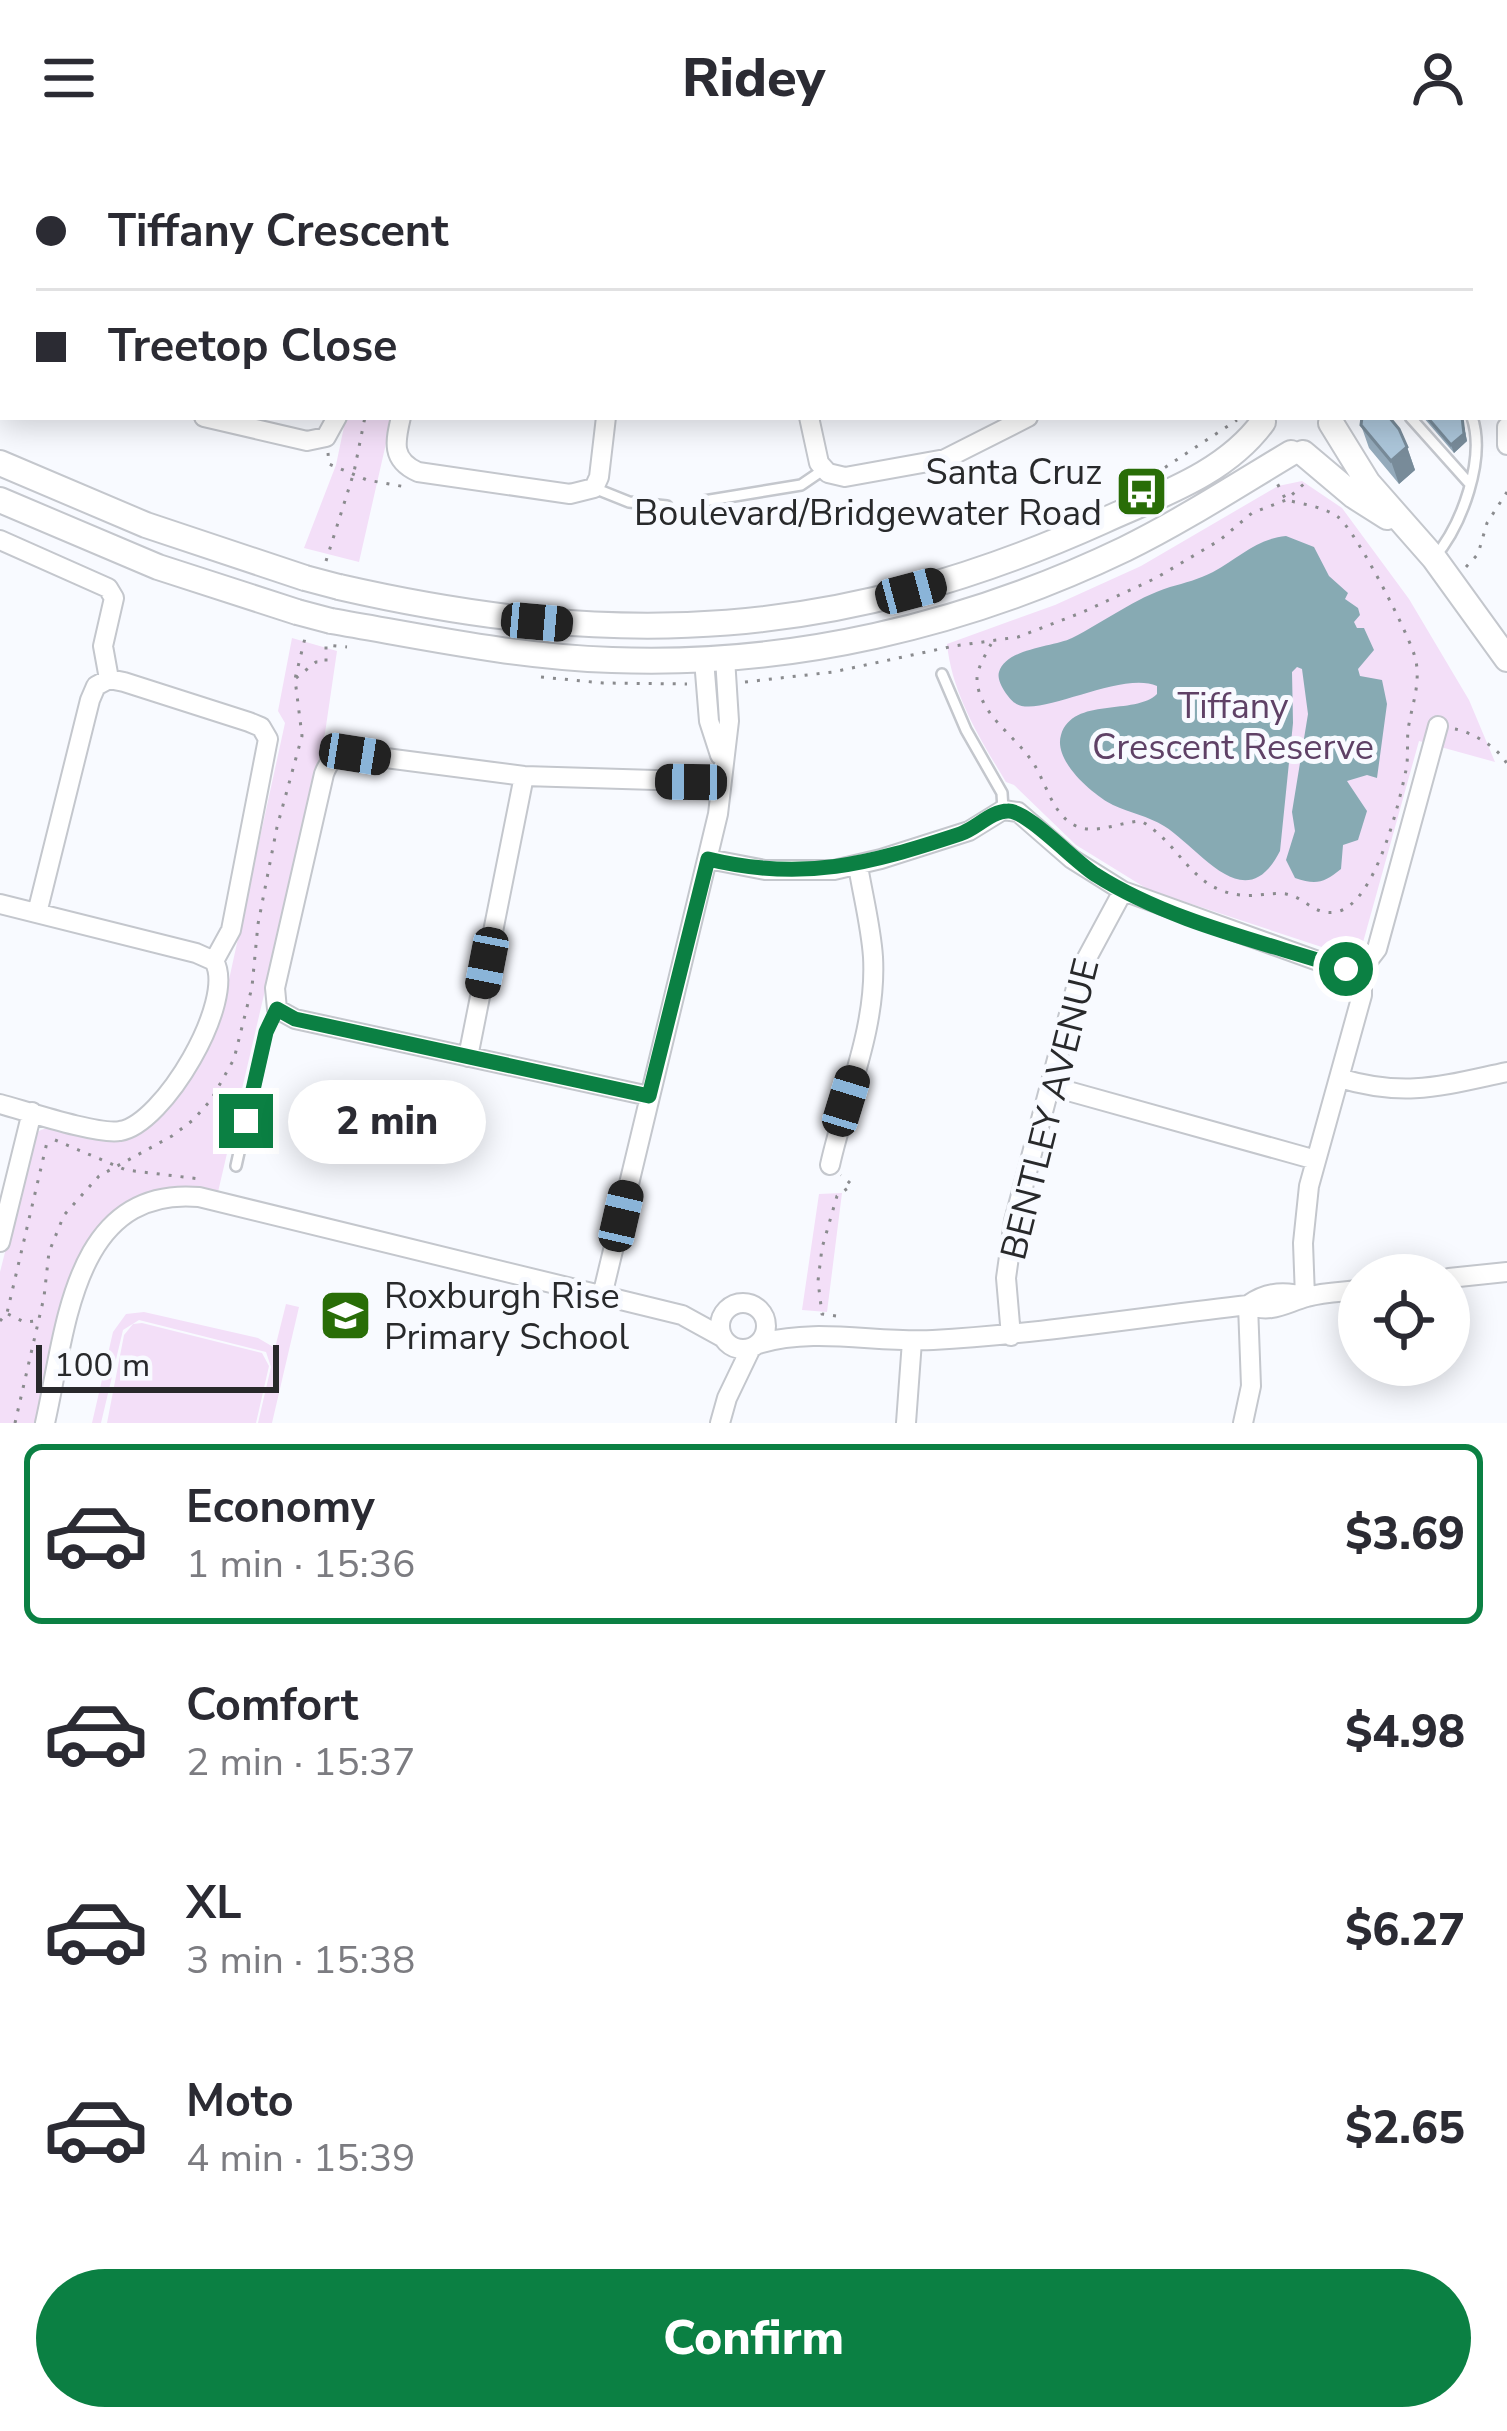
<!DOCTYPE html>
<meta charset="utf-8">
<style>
:root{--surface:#fff;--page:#f7f7f7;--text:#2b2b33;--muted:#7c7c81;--line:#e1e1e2;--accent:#0b8043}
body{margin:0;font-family:"Nunito Sans",sans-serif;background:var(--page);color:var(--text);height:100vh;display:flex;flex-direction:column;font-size:45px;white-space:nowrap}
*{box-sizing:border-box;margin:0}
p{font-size:39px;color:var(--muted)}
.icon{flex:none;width:66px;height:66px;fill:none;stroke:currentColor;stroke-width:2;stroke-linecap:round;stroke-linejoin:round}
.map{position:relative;height:1267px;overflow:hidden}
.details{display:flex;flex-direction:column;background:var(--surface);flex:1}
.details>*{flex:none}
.hud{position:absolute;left:0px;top:0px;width:1509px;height:264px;box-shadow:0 6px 30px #0003;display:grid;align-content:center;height:264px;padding:0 36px;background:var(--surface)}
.buttons{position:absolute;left:1338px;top:1098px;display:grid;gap:24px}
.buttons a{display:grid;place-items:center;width:132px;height:132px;border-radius:50%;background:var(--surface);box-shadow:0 6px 30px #0003;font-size:60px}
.scale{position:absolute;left:36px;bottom:30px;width:243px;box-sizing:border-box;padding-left:12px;border:6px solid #28292b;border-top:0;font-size:33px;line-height:42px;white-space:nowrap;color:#28292b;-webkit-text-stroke:9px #f8faff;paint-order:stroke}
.end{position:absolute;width:54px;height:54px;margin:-27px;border:15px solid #0b8043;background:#fff;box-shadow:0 0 0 6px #fff}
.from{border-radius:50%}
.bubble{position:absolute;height:84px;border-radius:42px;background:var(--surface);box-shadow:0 6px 30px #0003;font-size:39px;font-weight:800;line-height:84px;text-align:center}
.car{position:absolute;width:36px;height:72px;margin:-36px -18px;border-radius:15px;box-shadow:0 0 9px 3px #0007;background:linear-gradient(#222 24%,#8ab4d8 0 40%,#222 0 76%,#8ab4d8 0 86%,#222 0)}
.hud b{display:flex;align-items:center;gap:42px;height:114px;font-size:45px}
.hud b+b{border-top:3px solid var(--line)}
.hud i{width:30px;height:30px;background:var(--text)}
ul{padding:21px 0 0;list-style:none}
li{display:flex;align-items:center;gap:36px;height:180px;margin:0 24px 18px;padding:0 12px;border:6px solid transparent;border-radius:18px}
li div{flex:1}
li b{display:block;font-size:45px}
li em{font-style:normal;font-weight:800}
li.active{border-color:var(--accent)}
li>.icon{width:108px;height:108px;stroke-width:1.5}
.action{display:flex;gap:24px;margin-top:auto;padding:24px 36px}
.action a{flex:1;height:138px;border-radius:72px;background:var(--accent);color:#fff;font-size:48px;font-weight:800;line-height:138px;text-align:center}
header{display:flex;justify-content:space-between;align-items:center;height:156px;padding:0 36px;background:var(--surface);font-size:54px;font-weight:800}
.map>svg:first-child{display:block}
.green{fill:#f3dff8}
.water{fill:#87aab3}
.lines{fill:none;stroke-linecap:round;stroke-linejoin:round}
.service-casing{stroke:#c4c7cd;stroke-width:14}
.minor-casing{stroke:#c4c7cd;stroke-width:22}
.tertiary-casing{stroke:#c4c7cd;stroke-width:28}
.path{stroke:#8a8b8e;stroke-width:3;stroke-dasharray:3 9;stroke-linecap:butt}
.service{stroke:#fff;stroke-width:9}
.minor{stroke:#fff;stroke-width:18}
.tertiary{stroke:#fff;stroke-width:24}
.tertiary-bridge-casing{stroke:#c4c7cd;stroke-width:28;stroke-linecap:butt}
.tertiary-bridge{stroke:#fff;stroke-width:24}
.wall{fill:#94aabb}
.shaded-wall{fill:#788b99}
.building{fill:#acc6da;stroke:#788b99;stroke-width:3}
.route{stroke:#0b8043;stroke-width:15}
.labels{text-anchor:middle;stroke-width:10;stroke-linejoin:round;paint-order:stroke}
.poi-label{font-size:36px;fill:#28292b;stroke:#f8faff;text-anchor:end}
.park-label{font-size:36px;fill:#5f4166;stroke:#f8faff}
.street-label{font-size:36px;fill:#28292b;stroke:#f8faff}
</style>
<header><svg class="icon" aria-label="menu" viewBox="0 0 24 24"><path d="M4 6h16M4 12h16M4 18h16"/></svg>Ridey<svg class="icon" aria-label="person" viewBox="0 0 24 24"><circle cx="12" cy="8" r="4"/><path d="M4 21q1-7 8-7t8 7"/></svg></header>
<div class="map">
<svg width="1507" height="1267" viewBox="0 0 1507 1267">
<rect width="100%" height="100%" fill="#f8faff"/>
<path class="green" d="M346 261H392L359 406 304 392 336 309Z
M1302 325 1342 352 1409 443 1469 544 1495 606 1419 585 1362 790 1346 799 1149 734 1076 689 1014 629 1006 626C980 583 952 538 947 488L1055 449 1141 410 1278 330Z
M292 482 337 495 325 577 218 1036C68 1006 60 1162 36 1267H0V1116L33 985 37 976C58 963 87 982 110 985 154 991 206 900 220 865L285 567 278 555Z
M842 1037 827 1156 802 1154 819 1038Z
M286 1148 299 1151 272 1267H258L271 1211 266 1196 139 1164 123 1174 101 1267H92L113 1176 126 1158 144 1156 258 1182 275 1192Z
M142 1167 262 1197 269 1210 256 1267H107L124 1179 133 1168Z"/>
<path class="water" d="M1286 380 1314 391 1329 420 1348 437 1345 443 1358 452 1360 459 1354 466 1357 472H1364L1374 494 1358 513 1360 520 1382 524 1387 548 1377 622 1367 619 1347 625 1367 655 1358 684 1343 689 1341 713C1324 727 1316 729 1295 722L1286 704 1295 675 1292 656 1308 558 1302 513 1297 511 1292 516 1293 567 1280 695C1245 764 1200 692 1164 670 1148 660 1130 657 1113 649 1093 639 1053 605 1061 579 1073 540 1135 560 1157 538V530C1120 514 1037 564 1015 547 1008 542 996 525 999 516 1006 492 1054 491 1072 482 1104 466 1135 442 1170 431 1185 427 1199 423 1213 416 1239 402 1256 383 1286 380Z"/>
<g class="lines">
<defs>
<path id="service" d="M251 3 252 0
M464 3V0
M1410 261 1469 327
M594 332 629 346 667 350
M704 345 801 329 823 314
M1434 402C1462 369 1486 303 1472 261
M942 518 966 574 1002 637 1003 654
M236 1010 266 876 277 853"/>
<path id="minor" d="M136 0 142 3
M1143 0 1145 3
M1251 0 1254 3
M36 3 37 0
M367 3V0
M832 3 833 0
M1357 3 1359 0
M0 75 3 70
M0 148 3 150
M204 261 307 285 326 281 337 261
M401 261C395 286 391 304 418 316L570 338 594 332 599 321 606 261
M809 261 819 307 828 317 845 321 945 303 1028 261
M1507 271V289
M0 384 108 432 114 442 103 490 109 523
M704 504 709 565 720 599
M708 703 765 714H834L881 703 969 675 1003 654 1018 656 1072 703 1123 735 1357 819 1362 828V839L1309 1030 1303 1087 1305 1141
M0 748 196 797 214 805
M37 757 90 544 96 530 109 523 124 526 249 566 261 571 268 583 231 774 214 805
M1357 819 1377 793 1438 570
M468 901 524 620
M1339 922C1406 942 1441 930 1507 916
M1050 930 1316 1004
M649 940 295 863 277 853 275 832 324 618C330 602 337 598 355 598L524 620 721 626
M0 948C26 955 97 979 120 975 163 969 237 844 214 805
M830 1009C845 941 877 873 873 801 871 771 863 740 858 710
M0 1086 32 956
M1449 1122 1507 1116
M602 1140 718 658 729 565 725 502
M720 1170a23 23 0 1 1 46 0a23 23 0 1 1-46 0Z
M1248 1149C1266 1136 1284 1134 1305 1141
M1011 1180 1006 1122 1014 1065 1081 813 1123 735
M758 1188C816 1171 874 1187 933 1184 1039 1178 1143 1161 1248 1149 1272 1158 1285 1147 1307 1141 1323 1136 1342 1136 1359 1134
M45 1267C66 1176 72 1030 199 1041L682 1159 722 1181
M720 1267 727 1242 751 1192
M906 1267 912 1185
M1243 1267 1251 1230 1248 1149"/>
<path id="tertiary" d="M1506 15 1507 14
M1506 73 1507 72
M1331 267 1368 327 1434 402 1507 503
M1303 297 1354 340 1387 361
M0 307 146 369 305 422
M0 344 158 411 297 456
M339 431C619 495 839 484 1103 365 1160 339 1225 318 1263 266
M331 465C425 481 516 501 612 504 789 511 965 470 1125 393 1182 365 1236 330 1291 297"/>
</defs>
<use href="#service" class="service-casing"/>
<use href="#minor" class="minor-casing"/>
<use href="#tertiary" class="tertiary-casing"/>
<path class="path" d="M1195 0 1199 3
M423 3V0
M1506 101 1507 100
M1506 179 1507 178
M328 297 329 308 367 324 406 331
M1155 318 1237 264
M326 405 354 316 365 261
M1466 411 1478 398 1487 367 1507 336
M991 488C986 498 977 512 977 523 978 556 1012 578 1029 601 1046 622 1050 658 1076 670 1095 679 1120 666 1141 665 1181 688 1190 733 1240 739 1255 741 1271 736 1286 738 1305 741 1314 760 1336 756 1375 749 1399 648 1406 614 1409 599 1406 583 1409 568 1413 546 1420 528 1416 505 1412 483 1355 373 1338 361 1324 351 1303 348 1286 344L1277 327
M541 521 603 527 687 528
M296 522 316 506H326V489L347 491
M745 526 833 516 954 490 1018 481 1083 456 1156 422 1220 384 1252 357 1286 344 1306 326
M1455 573C1472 576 1499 592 1507 608
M55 984 126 1014 200 1023
M8 1158 24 1166 38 1165
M836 1160 822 1158 818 1125 822 1092 837 1040 852 1029 841 1019
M0 1165 7 1157 48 982
M15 1267 44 1141 49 1096 64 1059 99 1020 172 980 193 964 211 944 234 903 252 831 258 768 277 671 302 580 295 523 306 478"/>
<use href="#service" class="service"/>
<use href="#minor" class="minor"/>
<use href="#tertiary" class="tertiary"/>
<defs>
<path id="tertiary-bridge" d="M305 422 339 431
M297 456 331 465"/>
</defs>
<use href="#tertiary-bridge" class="tertiary-bridge-casing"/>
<use href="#tertiary-bridge" class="tertiary-bridge"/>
</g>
<path class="wall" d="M1423 261H1462L1467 285 1454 297Z
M1361 269 1407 291 1415 314 1399 328 1369 292Z"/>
<path class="shaded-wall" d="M1462 261 1467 285 1454 297 1451 289Z
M1407 291 1415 314 1399 328 1391 305Z"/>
<path class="building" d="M1362 261H1389L1399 273 1407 291 1391 305 1361 269Z
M1427 261H1462L1464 278 1451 289Z"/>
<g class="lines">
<path class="route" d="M246 965 266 876 277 853 295 863 649 940 708 703C803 726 869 708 960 678 976 673 991 655 1008 655 1027 654 1076 707 1096 719 1170 766 1264 786 1346 813"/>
</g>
<defs>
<symbol id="bus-square" viewBox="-11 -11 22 22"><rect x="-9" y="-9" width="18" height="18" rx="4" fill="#296d07" stroke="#f8faff"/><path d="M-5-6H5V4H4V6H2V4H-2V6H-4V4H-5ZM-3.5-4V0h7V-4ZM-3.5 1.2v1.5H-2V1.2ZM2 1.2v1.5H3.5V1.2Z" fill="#fff"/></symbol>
<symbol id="school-square" viewBox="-11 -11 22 22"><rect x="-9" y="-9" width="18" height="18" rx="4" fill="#296d07" stroke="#f8faff"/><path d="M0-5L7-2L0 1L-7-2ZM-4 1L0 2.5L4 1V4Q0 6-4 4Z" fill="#fff"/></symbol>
</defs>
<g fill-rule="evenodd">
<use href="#bus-square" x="1112" y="306" width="59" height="59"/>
<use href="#school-square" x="316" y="1130" width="59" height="59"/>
</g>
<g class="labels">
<g class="poi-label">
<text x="1102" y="328">Santa Cruz<tspan x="1102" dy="41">Boulevard/Bridgewater Road</tspan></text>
<text x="384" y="1152" text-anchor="start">Roxburgh Rise<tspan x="384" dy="41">Primary School</tspan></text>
</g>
<g class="park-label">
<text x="1233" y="562">Tiffany<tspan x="1233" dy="41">Crescent Reserve</tspan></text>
</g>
<g class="street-label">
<text transform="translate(1049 953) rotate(-76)" y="13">BENTLEY AVENUE</text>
</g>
</g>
</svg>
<div class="buttons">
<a><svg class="icon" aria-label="locate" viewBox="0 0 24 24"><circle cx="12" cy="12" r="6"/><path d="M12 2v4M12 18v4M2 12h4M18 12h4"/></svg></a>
</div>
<div class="scale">100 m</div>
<i class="end from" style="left:1346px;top:813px"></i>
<i class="end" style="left:246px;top:965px"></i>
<div class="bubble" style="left:288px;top:924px;width:198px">2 min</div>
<i class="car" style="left:911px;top:435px;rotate:75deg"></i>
<i class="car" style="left:537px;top:466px;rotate:95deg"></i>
<i class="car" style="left:355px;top:598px;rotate:99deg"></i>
<i class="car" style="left:691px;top:626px;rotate:271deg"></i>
<i class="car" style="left:487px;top:807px;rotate:191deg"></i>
<i class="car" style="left:846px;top:945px;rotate:17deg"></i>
<i class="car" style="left:621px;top:1060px;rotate:13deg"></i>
<div class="hud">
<b><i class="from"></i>Tiffany Crescent</b>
<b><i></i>Treetop Close</b>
</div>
</div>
<section class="details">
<ul>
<li class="active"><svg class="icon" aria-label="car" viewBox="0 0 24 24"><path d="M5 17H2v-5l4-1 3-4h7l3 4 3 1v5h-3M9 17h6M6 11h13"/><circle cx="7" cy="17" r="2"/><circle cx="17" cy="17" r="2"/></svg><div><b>Economy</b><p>1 min · 15:36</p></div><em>$3.69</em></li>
<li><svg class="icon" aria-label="car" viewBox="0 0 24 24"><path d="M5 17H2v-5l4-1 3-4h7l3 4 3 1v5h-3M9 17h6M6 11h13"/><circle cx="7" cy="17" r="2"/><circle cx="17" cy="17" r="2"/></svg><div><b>Comfort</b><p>2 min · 15:37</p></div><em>$4.98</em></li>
<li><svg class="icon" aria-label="car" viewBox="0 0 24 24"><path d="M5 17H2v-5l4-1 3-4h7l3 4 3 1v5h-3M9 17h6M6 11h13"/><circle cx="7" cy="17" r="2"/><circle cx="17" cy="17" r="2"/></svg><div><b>XL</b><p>3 min · 15:38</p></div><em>$6.27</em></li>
<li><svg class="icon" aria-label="car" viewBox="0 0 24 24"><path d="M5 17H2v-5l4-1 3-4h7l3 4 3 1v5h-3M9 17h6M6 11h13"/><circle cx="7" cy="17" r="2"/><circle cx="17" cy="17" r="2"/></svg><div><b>Moto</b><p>4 min · 15:39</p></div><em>$2.65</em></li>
</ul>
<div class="action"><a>Confirm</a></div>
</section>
